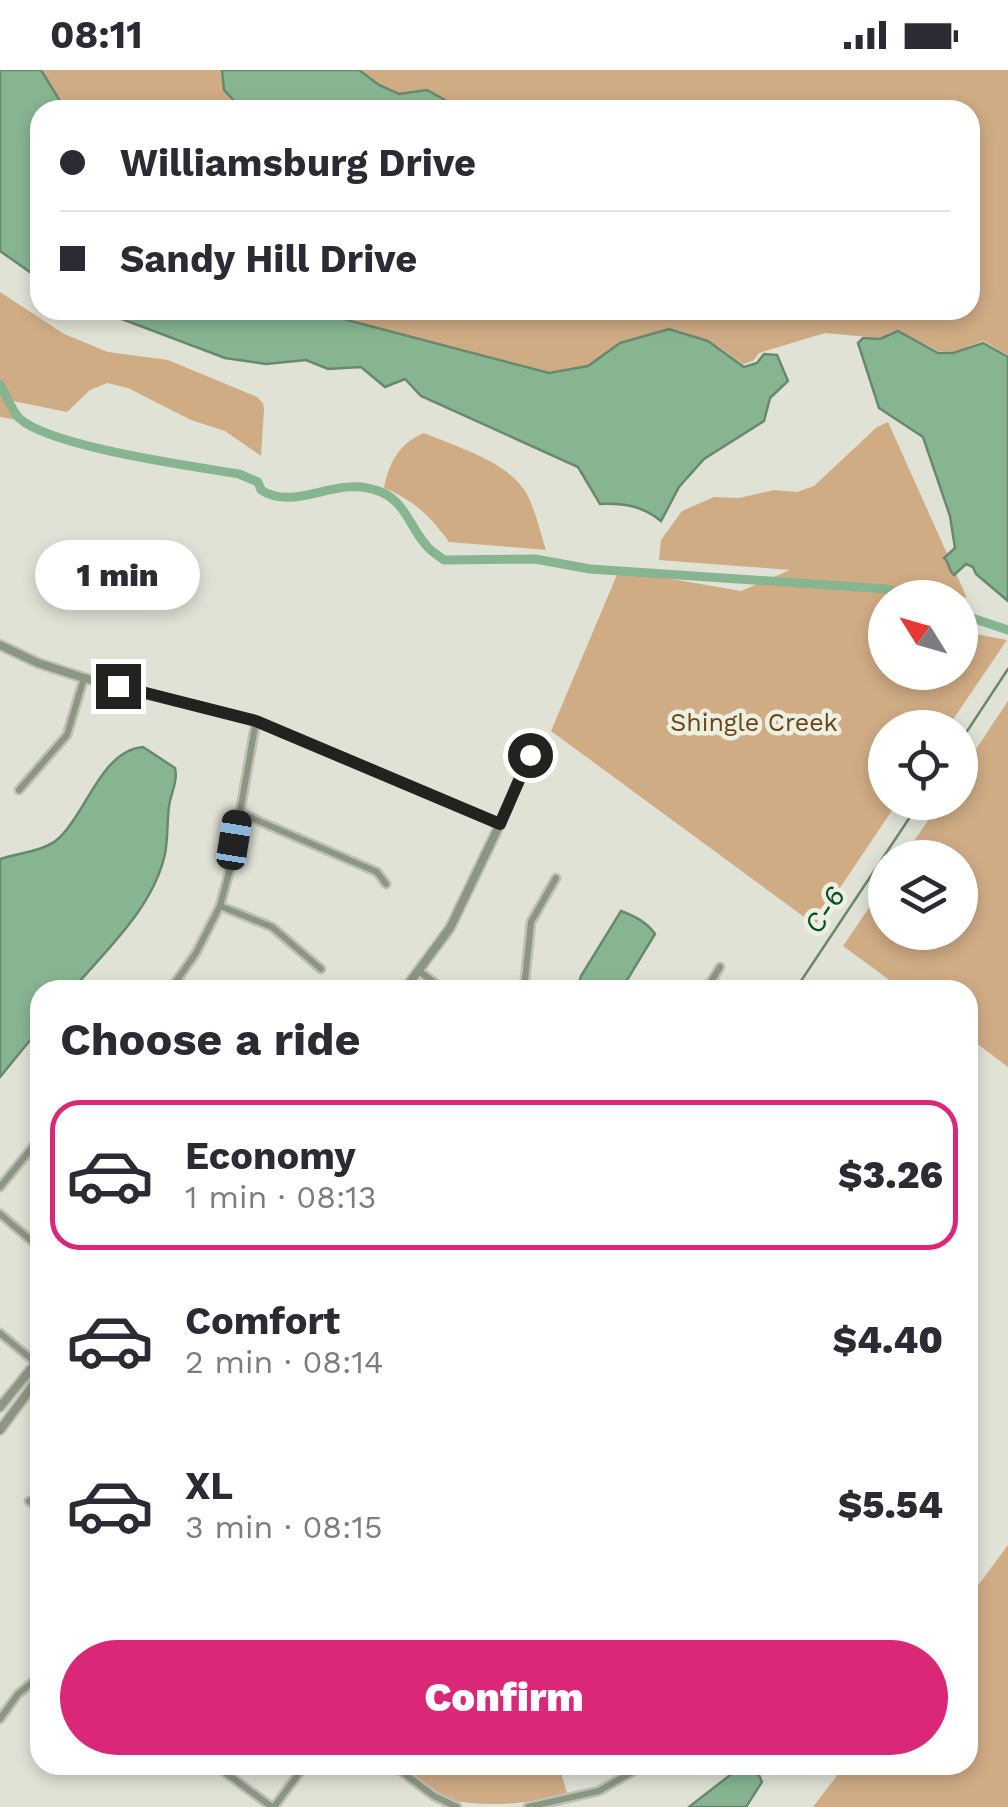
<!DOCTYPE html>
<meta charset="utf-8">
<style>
:root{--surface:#fff;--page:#f2f2f3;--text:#2b2b33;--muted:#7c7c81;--line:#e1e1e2;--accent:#db2777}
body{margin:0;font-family:"Work Sans",sans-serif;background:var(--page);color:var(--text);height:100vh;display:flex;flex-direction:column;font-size:38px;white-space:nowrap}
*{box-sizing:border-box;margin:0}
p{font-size:32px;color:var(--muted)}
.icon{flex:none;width:55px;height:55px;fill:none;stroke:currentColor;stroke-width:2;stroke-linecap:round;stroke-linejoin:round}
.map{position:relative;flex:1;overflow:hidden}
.sheet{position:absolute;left:30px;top:910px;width:948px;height:795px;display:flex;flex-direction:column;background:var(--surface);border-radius:30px;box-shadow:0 5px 15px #0003}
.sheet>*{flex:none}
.top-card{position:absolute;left:30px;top:30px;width:950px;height:220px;border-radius:30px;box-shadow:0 5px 15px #0003;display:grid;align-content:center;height:220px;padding:0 30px;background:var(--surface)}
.needle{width:65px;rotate:307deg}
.tools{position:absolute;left:868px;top:510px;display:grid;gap:20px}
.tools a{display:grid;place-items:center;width:110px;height:110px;border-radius:50%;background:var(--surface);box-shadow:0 5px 15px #0003;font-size:50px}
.end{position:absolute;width:45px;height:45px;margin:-22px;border:12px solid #22221e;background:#fff;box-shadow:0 0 0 5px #fff}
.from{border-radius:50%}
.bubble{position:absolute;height:70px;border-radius:35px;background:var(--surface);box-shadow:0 5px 15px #0003;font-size:32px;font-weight:800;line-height:70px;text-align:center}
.car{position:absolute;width:30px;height:60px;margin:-30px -15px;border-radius:12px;box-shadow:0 0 8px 2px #0007;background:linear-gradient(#222 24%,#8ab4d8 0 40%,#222 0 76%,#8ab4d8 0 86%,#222 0)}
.top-card b{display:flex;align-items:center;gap:35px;height:95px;font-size:38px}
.top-card b+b{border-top:2px solid var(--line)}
.top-card i{width:25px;height:25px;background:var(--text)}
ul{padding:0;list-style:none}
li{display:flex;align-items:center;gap:30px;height:150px;margin:0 20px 15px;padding:0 10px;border:5px solid transparent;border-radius:30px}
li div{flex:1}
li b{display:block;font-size:38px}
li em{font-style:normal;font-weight:800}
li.active{border-color:var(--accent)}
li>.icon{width:90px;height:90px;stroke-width:1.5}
h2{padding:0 30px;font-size:45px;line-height:120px}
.cta{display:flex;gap:20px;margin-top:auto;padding:20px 30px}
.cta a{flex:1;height:115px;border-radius:60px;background:var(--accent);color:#fff;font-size:40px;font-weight:800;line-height:115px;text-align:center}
.status{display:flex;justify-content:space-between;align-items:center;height:70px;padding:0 50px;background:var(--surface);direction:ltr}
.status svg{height:28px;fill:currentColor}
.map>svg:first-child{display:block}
.green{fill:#d0ac85}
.water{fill:#87b591;stroke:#69896e;stroke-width:2.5}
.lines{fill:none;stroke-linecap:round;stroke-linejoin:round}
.stream{stroke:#69896e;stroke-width:2.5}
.canal{stroke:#87b591;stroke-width:9}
.minor-casing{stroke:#bfbfb5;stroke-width:11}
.tertiary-casing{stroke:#bfbfb5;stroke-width:12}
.minor{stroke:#8c9783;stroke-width:6}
.tertiary{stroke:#8c9783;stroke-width:8}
.route{stroke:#22221e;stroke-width:12}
.labels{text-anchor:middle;stroke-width:9;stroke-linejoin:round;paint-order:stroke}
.park-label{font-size:25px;fill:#6a4514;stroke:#eeefe3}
.water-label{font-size:28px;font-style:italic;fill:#015125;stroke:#eeefe3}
</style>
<div class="status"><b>08:11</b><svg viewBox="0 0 49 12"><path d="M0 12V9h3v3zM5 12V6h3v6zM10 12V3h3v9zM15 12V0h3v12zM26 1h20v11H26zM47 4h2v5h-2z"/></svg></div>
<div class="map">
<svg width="1008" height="1737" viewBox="0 0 1008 1737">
<rect width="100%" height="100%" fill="#e1e2d6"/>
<path class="green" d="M42 0H1008V285L983 271 953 282 938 281 897 260 880 268 825 263 759 283 753 291 743 294 709 270 670 258 619 272 588 296 548 302 312 240H970V40H62L60 30Z
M0 222 64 264 108 282 168 290 257 327 263 333 264 340 261 386 225 361 191 350 128 318 107 313 90 320 67 342 13 331 6 334 8 340 29 352 0 347Z
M888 352 967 528 919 514 918 527 885 528V602H960V561L1007 570 948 657 885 658V732L897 733 815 855 551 661 619 500 741 521 790 500 659 490 661 470 682 441 714 427 739 428 774 420 797 422 814 416 877 357Z
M424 363C456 377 505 390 525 421 535 437 540 462 546 480L449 472C430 446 415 431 384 418 389 393 399 373 424 363Z
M1008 631V997L968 967V920H903L843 876 885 814V862H960V788L903 787 940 733 960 732V703Z
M1008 1475V1737H813L845 1695H968V1529Z
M413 1695H559L567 1723C530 1735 486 1737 449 1730 435 1723 422 1710 409 1701Z"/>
<path class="water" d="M0 0H41L60 31 61 40H40V209L0 181Z
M222 0H359L379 15 399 24 427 20 447 31 450 40H243L224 20Z
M98 240H309L549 303 588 296 620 273 669 259 708 271 744 297 757 293 764 284 777 285 788 311 770 328 764 351 704 389 679 417 661 451C643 436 624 433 600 434L578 397 421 326 405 309 385 317 361 297 328 299 306 290 266 294 225 288Z
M898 261 938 283H953L983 273 1008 287V531L976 504 973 497 966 494 954 505C948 500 950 493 944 488L955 478 950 446 923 367 879 338 858 273 863 268 880 269Z
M143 677 175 698C178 711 171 723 169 736 167 752 168 768 165 784 153 838 107 879 72 920H40V958L0 1007V789C18 783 46 781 59 768 87 742 101 681 143 677Z
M621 841C634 846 647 852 655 864L621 920H577L581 906Z
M743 1695 755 1696 762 1712 746 1737H689Z"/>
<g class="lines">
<path class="stream" d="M960 672 1008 599
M795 920 920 732"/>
<path class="canal" d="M0 314C6 324 11 340 19 348 50 377 192 396 239 404L258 412 261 420C297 443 337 403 381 422 405 432 410 457 426 475 430 481 438 485 444 490L535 489 590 499 887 519 911 528
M960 544 1008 560"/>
<defs>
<path id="minor" d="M19 720 67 665 84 608
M238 742 377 802 386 814
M500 754 530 685
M220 836 272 857 321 899
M419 901 444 920
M177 910 189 920
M170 920 196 883 220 836 230 799 256 651
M524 920 531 852 556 808
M706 920 720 897
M0 1117 40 1068
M0 1144 40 1178
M0 1263 35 1292
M29 1431 40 1439
M0 1649 18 1624 40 1606
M215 1695 272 1737
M393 1695 434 1726 457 1737
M274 1737 305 1695
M528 1737 599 1721 644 1695"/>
<path id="tertiary" d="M0 575 38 593 84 608 256 651 500 754 450 858 404 920
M0 1337 40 1288
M0 1360 40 1306"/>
</defs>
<use href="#minor" class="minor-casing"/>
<use href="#tertiary" class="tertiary-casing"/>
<use href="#minor" class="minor"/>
<use href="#tertiary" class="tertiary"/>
</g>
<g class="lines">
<path class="route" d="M118 616 256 651 500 754 530 685"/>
</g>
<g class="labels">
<g class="park-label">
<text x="754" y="661">Shingle Creek</text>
</g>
<g class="water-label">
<text transform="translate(824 840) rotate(-56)" y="10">C-6</text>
</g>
</g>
</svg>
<div class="tools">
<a><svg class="needle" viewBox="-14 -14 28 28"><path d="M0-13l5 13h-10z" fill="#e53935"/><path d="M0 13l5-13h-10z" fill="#7c7c81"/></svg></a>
<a><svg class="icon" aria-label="locate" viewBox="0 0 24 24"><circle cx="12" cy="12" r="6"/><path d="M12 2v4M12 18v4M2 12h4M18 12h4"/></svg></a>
<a><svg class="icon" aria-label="layers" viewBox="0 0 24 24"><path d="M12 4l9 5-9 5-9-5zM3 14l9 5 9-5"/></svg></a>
</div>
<i class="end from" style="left:530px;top:685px"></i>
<i class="end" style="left:118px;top:616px"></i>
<div class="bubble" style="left:35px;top:470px;width:165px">1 min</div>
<i class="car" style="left:234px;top:770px;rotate:9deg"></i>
<div class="top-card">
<b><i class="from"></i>Williamsburg Drive</b>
<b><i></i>Sandy Hill Drive</b>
</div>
<section class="sheet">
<h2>Choose a ride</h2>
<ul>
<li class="active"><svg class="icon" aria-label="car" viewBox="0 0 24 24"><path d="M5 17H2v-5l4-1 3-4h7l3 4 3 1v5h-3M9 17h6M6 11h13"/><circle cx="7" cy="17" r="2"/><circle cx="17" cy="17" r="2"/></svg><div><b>Economy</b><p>1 min · 08:13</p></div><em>$3.26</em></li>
<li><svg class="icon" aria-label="car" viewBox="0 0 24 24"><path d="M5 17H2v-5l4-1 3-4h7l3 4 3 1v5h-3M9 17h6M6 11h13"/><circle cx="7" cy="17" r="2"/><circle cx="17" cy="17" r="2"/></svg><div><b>Comfort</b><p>2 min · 08:14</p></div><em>$4.40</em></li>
<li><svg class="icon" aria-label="car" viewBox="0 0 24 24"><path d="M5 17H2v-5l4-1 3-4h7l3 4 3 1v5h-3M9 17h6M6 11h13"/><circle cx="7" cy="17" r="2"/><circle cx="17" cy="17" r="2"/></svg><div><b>XL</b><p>3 min · 08:15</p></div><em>$5.54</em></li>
</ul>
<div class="cta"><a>Confirm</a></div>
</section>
</div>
